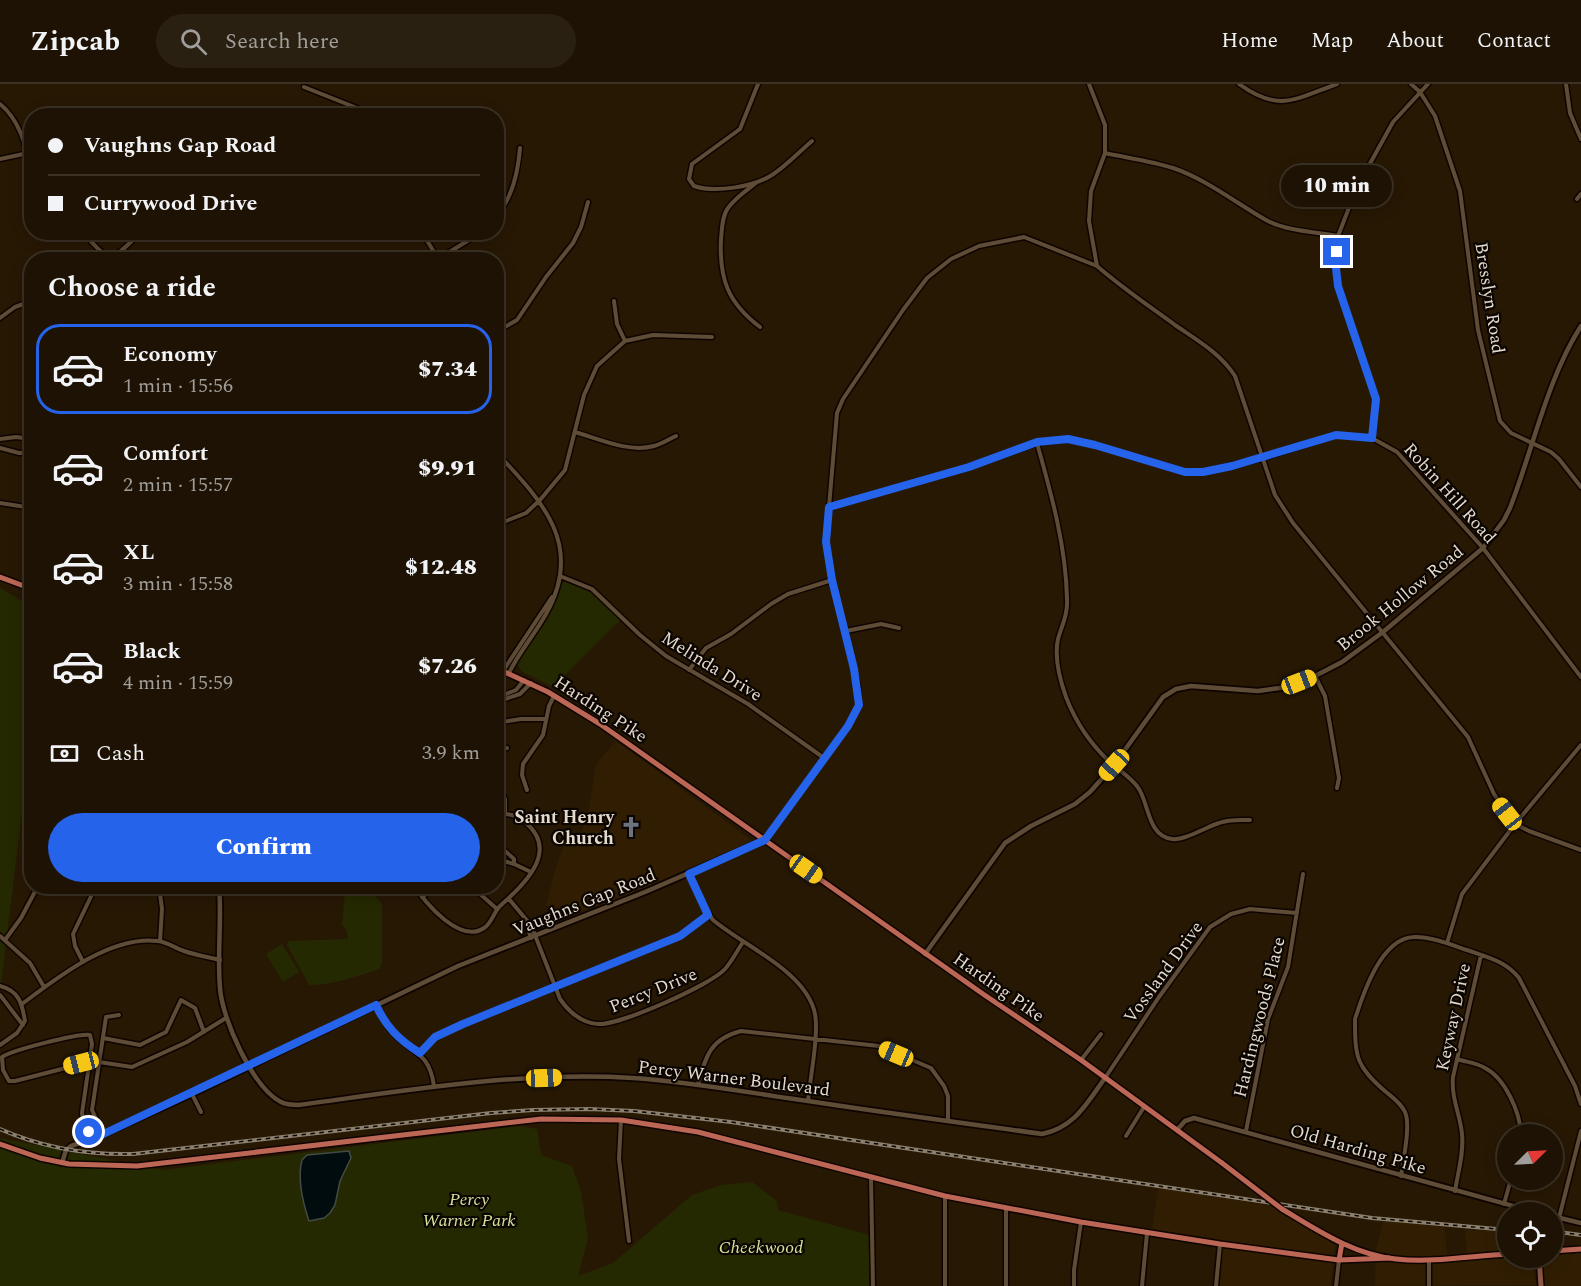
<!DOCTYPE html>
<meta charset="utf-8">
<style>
:root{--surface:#1d1203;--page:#2a2012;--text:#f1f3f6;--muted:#a09e9a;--line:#3b3225;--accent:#2563eb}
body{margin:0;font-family:Spectral,serif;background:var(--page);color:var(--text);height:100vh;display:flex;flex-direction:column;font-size:22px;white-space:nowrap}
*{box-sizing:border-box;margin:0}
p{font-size:20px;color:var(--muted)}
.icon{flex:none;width:33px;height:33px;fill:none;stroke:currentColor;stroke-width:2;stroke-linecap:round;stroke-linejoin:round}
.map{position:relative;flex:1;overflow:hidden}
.side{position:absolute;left:24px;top:168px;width:480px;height:642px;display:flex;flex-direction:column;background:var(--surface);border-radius:24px;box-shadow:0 3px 15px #0003,0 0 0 2px var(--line)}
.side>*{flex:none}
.hud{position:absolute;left:24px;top:24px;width:480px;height:132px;border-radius:24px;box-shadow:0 3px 15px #0003,0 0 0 2px var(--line);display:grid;align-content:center;height:132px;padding:0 24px;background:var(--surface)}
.needle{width:39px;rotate:66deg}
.tools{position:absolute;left:1497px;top:1040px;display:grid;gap:12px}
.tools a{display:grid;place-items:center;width:66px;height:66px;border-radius:50%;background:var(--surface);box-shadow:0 3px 15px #0003,0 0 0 2px var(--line);font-size:30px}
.end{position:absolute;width:27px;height:27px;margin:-14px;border:8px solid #2563eb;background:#fff;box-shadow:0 0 0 3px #fff}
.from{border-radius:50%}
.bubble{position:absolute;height:42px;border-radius:21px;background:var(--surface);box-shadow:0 3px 15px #0003,0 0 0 2px var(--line);font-size:20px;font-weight:800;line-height:42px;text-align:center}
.car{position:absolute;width:18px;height:36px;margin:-18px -9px;border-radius:8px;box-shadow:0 0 4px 2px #0007;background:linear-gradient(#f5c518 24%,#345 0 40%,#f5c518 0 76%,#345 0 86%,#f5c518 0)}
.hud b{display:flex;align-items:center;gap:21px;height:57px;font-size:22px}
.hud b+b{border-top:2px solid var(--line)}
.hud i{width:15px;height:15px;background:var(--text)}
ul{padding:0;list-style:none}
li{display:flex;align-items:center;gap:18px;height:90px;margin:0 12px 9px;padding:0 12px;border:3px solid transparent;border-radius:24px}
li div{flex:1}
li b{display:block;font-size:22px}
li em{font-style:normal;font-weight:800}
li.active{border-color:var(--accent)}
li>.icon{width:54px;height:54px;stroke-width:1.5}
h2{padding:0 24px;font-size:27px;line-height:72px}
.pay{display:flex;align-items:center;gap:15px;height:66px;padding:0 24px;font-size:22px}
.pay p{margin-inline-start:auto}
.button{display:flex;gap:12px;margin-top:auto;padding:12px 24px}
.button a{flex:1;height:69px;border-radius:36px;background:var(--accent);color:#fff;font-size:24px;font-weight:800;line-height:69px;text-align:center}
header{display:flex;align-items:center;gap:36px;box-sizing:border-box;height:84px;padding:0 30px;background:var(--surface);border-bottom:2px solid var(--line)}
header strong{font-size:28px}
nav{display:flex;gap:33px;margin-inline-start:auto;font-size:21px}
.search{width:420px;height:54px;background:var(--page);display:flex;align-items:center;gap:15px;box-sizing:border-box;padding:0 21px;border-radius:33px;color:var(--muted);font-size:22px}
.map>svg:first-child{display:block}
.built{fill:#311e02}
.green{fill:#252901}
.water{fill:#000c0d;stroke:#444a46;stroke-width:1.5}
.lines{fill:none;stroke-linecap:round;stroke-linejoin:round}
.minor-casing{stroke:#0f0400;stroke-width:7}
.tertiary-casing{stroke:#0f0400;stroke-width:8}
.secondary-casing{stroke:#0f0400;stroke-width:8}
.primary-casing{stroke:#0f0400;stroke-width:8}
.minor{stroke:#5e4c36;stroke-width:4}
.tertiary{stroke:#5e4c36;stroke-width:4.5}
.secondary{stroke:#8d5946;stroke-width:5}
.primary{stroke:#bc6656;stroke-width:5}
.rail-casing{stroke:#8b7f6e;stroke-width:4}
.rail{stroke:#0b0501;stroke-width:1.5;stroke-dasharray:4.5;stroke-linecap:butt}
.primary-bridge-casing{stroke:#0f0400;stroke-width:8;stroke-linecap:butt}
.primary-bridge{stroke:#bc6656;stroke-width:5}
.route{stroke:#2563eb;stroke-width:8}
.labels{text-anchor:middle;stroke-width:4.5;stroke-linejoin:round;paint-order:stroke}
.street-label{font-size:18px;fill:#e3d9cc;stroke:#0b0501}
.poi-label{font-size:18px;font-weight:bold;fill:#e3d9cc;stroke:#0b0501;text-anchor:end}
.park-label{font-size:18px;font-style:italic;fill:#d5e197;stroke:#0b0501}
</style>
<header>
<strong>Zipcab</strong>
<div class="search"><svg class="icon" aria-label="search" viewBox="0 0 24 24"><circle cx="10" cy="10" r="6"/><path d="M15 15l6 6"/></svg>Search here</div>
<nav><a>Home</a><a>Map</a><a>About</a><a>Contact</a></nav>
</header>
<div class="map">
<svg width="1581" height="1202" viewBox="0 0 1581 1202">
<rect width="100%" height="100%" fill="#271804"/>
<path class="built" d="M616 657 751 756 715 777 666 797 616 816 562 834 546 821 556 783 563 764 580 750 588 732 596 680Z
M1158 1104 1272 1122 1335 1161 1331 1202H1219L1223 1156 1152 1145Z
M1383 1137 1444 1143 1447 1170 1467 1169 1465 1146 1502 1147 1506 1150 1509 1176 1529 1175 1533 1178 1536 1201 1375 1202 1376 1166Z
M1557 1169H1581V1202H1544L1543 1178 1546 1173H1552L1553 1170Z"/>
<path class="green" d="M566 497 591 508 620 536 553 603 521 587 518 580 519 575 547 533 560 501Z
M0 504 32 523 31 653 0 909Z
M348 803H367L382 820V879L379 885C356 893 333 901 309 901L287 861 288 857 348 855 347 847 342 841 345 807Z
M282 860 299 888 283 898 266 870Z
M521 1042 537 1045 541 1071 572 1082 581 1108 588 1154 578 1192 613 1179 692 1111 721 1101 752 1098 777 1117 778 1126 869 1151V1202H0V1054L162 1086Z"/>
<path class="water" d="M349 1067 351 1074 340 1097 335 1121 330 1129 324 1134 309 1137C303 1119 297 1095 302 1076L307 1071Z"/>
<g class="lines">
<defs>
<path id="minor" d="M758 0 740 45 692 80 689 95 694 102C715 109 753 103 772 91 786 82 799 68 812 57
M1089 0 1105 41V69L1091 107 1089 137 1097 182C1121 203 1149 222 1175 241 1197 256 1220 269 1235 292L1275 411 1293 439 1468 653 1494 710 1507 730 1515 740 1529 747 1581 766
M1239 0C1279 29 1295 15 1337 0
M1411 0 1420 8 1435 32 1460 107 1478 246 1500 337 1511 349 1551 368 1559 375 1581 403
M1566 0 1570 29 1581 55
M304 3 377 32
M0 20C20 36 26 63 32 87
M1105 69C1128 74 1151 77 1173 84 1206 95 1236 119 1266 136 1286 147 1315 148 1338 152
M0 75 28 69
M756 99C747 106 735 114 728 124 722 132 722 145 721 155 719 195 728 219 760 243
M1577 115 1581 110
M496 132C513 114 518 88 520 64
M83 148C111 182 112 176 141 148
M422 148 438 175
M438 175 482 148
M614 217 617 240 625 257
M0 234 15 223 32 217
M496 248 517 236 546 193 573 159 581 143 588 118
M575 348C599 355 629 369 654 362 662 360 669 355 676 352
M1372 354 1376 315 1338 202 1336 184 1338 152 1357 103 1393 38 1428 0
M0 355 16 353 32 355
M1037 359C1051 409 1066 462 1067 515 1068 530 1062 541 1058 555 1054 573 1060 596 1066 613 1076 639 1092 662 1112 680 1121 688 1132 694 1139 705 1149 721 1148 752 1172 755 1184 757 1206 743 1219 739 1229 735 1240 736 1250 736
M0 364 19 369H32
M496 368C542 417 585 461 546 530 535 550 519 568 509 589
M0 419 32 424
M829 423 969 383 1037 359 1068 355 1095 361 1185 388H1203L1263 374 1336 351 1372 354 1397 368 1483 464 1581 593
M496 441 526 429 540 416 565 386 584 311 597 282 625 257 653 251 712 253
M560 492 592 505 640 551 666 572 748 620 824 674
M846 547 881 540 899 544
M689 586 706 564 731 550 771 520 788 510 832 496
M503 587 552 513
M1315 592 1325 612 1339 694 1337 704
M496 614 516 606 524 596
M496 618 520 610 531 599
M496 639 521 635H546
M496 669 507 664
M496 695 505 715V729
M527 706 522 691 523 680 543 651 549 622 554 612
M765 756 848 642 859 621 858 603 832 496 826 458 837 329 843 315 903 226 927 194 951 175 979 162 1024 153 1097 182
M514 780 497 775 499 769 504 766 514 775V780L531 788
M689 790 704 823 713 836C744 862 807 888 815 930 819 950 810 995 808 1017
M159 802 162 825 160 857
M415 802C425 820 461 860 484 844 492 839 493 829 500 822 523 801 560 768 526 739 517 731 508 728 496 731
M471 802 497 825
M422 813 437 802
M509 815 524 833
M0 852 30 879 44 903
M531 854 524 833 531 841 560 915C569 928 582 939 598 940 618 942 711 901 725 885 732 877 737 867 743 858
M5 856 21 834 38 802
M1447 859 1462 810 1515 740 1581 661
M83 878 75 862 73 850 96 802
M0 902C19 907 22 919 25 937L17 949 0 961
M0 911 23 941
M22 920C58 893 111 851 158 857 167 858 175 864 184 867 195 871 208 873 220 876
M376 921C381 931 385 941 393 949 413 971 429 967 434 1002
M103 954 140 961 166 948 181 916 195 924 204 948
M420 969 435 953 463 940 680 852 708 831
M1457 975C1466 978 1477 979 1485 984 1505 994 1520 1028 1521 1050
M1081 976 1101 950
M89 978 15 997H9L3 986 2 973C12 966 79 949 90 951L92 960 82 1029 84 1043 97 1053
M99 978 132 983 187 958 226 934
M1105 994 1159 913 1210 843 1231 830 1250 825 1297 829
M698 1000C706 972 710 955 741 947L879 962 931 984 944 1002 948 1012V1036
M192 1010 201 1028
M621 1036 619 1075 629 1157
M1246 1047 1268 935 1288 883 1303 790
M103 1050 92 1026 106 933 119 931
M1126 1052 1144 1023
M1401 1092C1403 1077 1411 1041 1405 1028 1401 1019 1392 1013 1386 1008 1356 982 1355 974 1355 935 1363 910 1381 854 1414 853 1430 852 1452 861 1467 866 1487 873 1506 877 1519 894L1575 1002 1581 1020
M871 1094 873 1202
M1455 1107C1458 1088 1464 1069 1462 1050 1460 1030 1451 1014 1453 993L1481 871
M945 1112V1202
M1504 1120 1511 1095
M1559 1134 1581 1047
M1429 1176V1202
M1006 1202V1124
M1074 1202V1186L1081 1138
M1142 1202 1147 1149
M1216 1202 1220 1160
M1336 1202 1339 1176"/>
<path id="tertiary" d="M219 802C222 836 217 870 220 904 222 935 253 1004 281 1018 287 1021 294 1021 299 1021 410 1006 521 987 633 994 692 998 750 1009 808 1017 886 1029 964 1039 1042 1050 1075 1043 1087 1019 1105 994
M925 870 1005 759 1031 742 1075 720 1090 708 1114 681 1163 613 1176 605 1191 602 1258 607 1287 603 1315 592 1342 578 1383 548 1483 464 1504 436 1510 424C1533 365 1547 295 1581 242
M1177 1046 1185 1037 1194 1034 1535 1128
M62 1079 66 1066 71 1062 97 1053 192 1010 458 882 645 808 765 756
M1552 1132 1581 1139"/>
<path id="secondary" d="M1539 1173 1541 1202"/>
<path id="primary" d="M0 493 32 505
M496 584 548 608 600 640 983 910 1081 976 1222 1079
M0 1060 40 1074 69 1080 137 1082 541 1035 621 1036 698 1048 945 1112 1081 1138 1220 1160 1339 1176 1390 1174
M1282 1125C1317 1146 1354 1171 1396 1175 1432 1179 1471 1172 1508 1170
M1552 1167 1581 1165
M1339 1176 1342 1159"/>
</defs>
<use href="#minor" class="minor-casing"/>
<use href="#tertiary" class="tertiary-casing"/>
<use href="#secondary" class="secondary-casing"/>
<use href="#primary" class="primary-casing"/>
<use href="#minor" class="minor"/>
<use href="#tertiary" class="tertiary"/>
<use href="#secondary" class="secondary"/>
<use href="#primary" class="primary"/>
<defs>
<path id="rail" d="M0 1045C43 1064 87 1071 133 1070L491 1029 533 1026 589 1025 634 1027 731 1038 1372 1134 1508 1146
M1552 1147 1581 1151"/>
</defs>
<use href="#rail" class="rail-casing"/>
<use href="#rail" class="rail"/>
<defs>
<path id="primary-bridge" d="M1222 1079 1282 1125"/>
</defs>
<use href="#primary-bridge" class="primary-bridge-casing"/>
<use href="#primary-bridge" class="primary-bridge"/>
</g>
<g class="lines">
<path class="route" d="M89 1048 97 1053 376 921C386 943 399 956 420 969L435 953 463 940 680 852 708 831 689 790 765 756 848 642 859 621 854 585 832 496 826 458 829 423 969 383 1037 358 1068 355 1095 361 1185 388H1203L1232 382 1336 351 1372 354 1376 315 1338 202 1336 184 1337 168"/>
</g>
<defs>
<symbol id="church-bare" viewBox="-9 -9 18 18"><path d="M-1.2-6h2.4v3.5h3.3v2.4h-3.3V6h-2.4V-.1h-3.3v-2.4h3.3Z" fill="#6b7280" stroke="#0b0501" stroke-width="2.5" paint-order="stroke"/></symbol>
</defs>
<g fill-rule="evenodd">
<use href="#church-bare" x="616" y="728" width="30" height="30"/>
</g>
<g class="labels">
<g class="street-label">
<text transform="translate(1490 214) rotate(81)" y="6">Bresslyn Road</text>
<text transform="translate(1450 409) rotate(48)" y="6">Robin Hill Road</text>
<text transform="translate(1400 514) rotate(-39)" y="6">Brook Hollow Road</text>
<text transform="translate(712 582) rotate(32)" y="6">Melinda Drive</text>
<text transform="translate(601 625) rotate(33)" y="6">Harding Pike</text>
<text transform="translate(584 818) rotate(-22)" y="6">Vaughns Gap Road</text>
<text transform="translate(1163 888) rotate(-54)" y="6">Vossland Drive</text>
<text transform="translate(999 903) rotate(35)" y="6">Harding Pike</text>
<text transform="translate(653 906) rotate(-22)" y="6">Percy Drive</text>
<text transform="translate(1259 933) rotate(-76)" y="6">Hardingwoods Place</text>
<text transform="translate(1453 933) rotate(-78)" y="6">Keyway Drive</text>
<text transform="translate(734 994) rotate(7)" y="6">Percy Warner Boulevard</text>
<text transform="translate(1358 1065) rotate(16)" y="6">Old Harding Pike</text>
</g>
<g class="poi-label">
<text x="614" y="739">Saint Henry<tspan x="614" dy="21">Church</tspan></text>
</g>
<g class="park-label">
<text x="469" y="1121">Percy<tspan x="469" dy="21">Warner Park</tspan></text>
<text x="761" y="1169">Cheekwood</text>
</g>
</g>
</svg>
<div class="tools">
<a><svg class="needle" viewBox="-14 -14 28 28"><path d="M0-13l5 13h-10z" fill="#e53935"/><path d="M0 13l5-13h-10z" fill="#a09e9a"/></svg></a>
<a><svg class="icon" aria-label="locate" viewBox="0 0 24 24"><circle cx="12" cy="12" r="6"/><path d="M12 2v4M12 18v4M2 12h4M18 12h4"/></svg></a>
</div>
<i class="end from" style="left:89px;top:1048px"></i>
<i class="end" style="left:1337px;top:168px"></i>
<div class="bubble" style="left:1281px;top:81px;width:111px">10 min</div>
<i class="car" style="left:1299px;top:598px;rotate:69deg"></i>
<i class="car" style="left:1114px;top:681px;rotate:222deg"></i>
<i class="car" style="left:1507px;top:730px;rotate:322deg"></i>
<i class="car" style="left:806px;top:785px;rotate:125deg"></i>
<i class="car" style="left:896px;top:970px;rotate:293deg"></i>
<i class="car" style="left:81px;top:979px;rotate:256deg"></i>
<i class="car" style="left:544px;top:994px;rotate:88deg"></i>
<div class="hud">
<b><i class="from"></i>Vaughns Gap Road</b>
<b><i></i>Currywood Drive</b>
</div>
<section class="side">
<h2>Choose a ride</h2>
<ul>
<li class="active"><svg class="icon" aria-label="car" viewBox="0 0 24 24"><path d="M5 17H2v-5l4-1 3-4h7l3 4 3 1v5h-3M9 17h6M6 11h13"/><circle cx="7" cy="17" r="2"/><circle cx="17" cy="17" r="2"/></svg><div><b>Economy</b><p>1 min · 15:56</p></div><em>$7.34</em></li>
<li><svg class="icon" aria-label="car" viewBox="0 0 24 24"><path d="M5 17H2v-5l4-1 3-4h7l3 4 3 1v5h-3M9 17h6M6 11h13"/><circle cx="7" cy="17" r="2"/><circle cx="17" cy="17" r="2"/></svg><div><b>Comfort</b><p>2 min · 15:57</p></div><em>$9.91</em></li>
<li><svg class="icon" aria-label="car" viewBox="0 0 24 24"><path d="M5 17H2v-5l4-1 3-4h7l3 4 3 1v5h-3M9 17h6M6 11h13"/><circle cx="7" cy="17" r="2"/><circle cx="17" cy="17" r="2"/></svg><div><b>XL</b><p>3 min · 15:58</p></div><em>$12.48</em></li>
<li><svg class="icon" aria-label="car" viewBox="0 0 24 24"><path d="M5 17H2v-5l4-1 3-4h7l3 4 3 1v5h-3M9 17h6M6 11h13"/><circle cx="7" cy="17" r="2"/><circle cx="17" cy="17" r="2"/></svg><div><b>Black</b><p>4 min · 15:59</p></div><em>$7.26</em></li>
</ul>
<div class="pay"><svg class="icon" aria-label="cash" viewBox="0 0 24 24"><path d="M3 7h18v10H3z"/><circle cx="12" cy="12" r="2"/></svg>Cash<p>3.9 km</p></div>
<div class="button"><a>Confirm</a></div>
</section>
</div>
